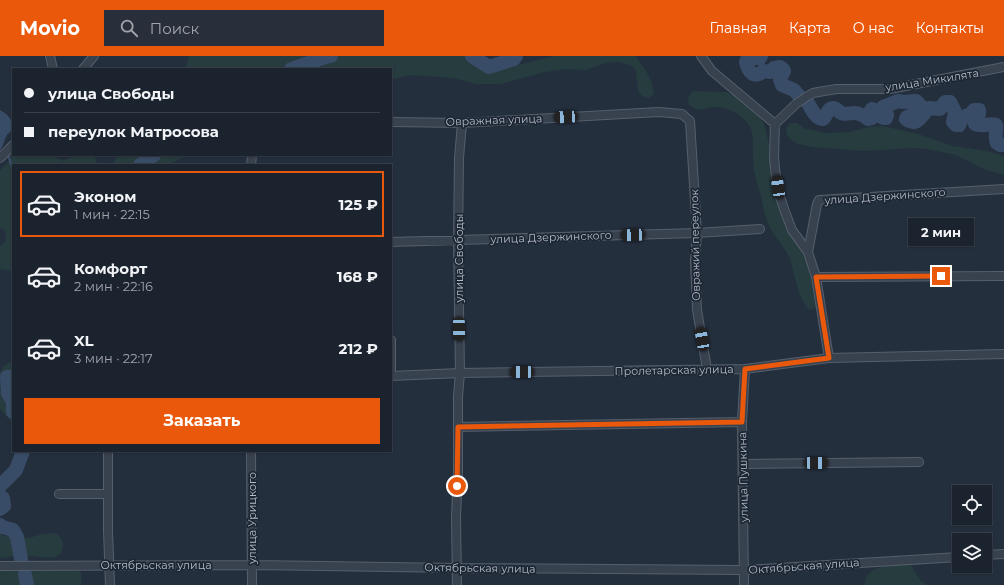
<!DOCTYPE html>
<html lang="ru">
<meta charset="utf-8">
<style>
:root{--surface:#1b232e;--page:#282f3a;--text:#f1f3f6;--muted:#a0a4aa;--line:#39404a;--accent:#ea580c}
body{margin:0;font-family:Montserrat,sans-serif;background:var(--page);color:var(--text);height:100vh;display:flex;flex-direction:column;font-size:15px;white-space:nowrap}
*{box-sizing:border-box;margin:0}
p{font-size:13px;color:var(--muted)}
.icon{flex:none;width:22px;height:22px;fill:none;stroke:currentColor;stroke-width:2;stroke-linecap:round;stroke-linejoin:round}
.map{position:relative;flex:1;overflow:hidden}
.drawer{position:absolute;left:12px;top:108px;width:380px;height:288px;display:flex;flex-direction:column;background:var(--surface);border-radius:0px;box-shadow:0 1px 3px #0004,0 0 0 1px var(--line)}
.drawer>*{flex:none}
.hud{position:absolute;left:12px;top:12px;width:380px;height:88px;border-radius:0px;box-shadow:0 1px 3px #0004,0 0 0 1px var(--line);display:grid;align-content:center;height:88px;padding:0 12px;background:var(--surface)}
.fabs{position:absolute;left:952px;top:429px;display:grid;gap:8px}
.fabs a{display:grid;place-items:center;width:40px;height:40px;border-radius:0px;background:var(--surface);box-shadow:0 1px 3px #0004,0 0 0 1px var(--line);font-size:20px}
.end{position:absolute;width:18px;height:18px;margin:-9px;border:5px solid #ea580c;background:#fff;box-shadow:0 0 0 2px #fff}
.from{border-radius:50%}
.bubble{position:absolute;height:28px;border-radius:0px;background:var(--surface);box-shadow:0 1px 3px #0004,0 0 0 1px var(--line);font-size:13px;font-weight:700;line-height:28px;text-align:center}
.car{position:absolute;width:12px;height:24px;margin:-12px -6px;border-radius:5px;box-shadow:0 0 3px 1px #0007;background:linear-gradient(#222 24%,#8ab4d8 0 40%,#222 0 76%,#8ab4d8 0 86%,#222 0)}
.hud b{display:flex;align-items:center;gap:14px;height:38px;font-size:15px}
.hud b+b{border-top:1px solid var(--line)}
.hud i{width:10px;height:10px;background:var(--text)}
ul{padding:7px 0 0;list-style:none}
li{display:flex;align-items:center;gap:12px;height:66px;margin:0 8px 6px;padding:0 4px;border:2px solid transparent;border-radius:0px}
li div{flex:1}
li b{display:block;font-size:15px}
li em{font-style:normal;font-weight:700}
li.selected{border-color:var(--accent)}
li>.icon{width:36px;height:36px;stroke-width:1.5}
.primary-button{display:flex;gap:8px;margin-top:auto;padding:8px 12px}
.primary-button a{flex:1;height:46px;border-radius:0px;background:var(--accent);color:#fff;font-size:16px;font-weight:700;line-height:46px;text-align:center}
header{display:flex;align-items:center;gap:24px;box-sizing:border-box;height:56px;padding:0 20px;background:var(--accent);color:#fff}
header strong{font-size:19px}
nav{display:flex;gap:22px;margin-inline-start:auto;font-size:14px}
.search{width:280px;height:36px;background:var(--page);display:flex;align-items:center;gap:10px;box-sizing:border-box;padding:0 14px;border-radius:0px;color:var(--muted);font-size:15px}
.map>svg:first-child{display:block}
.green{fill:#263c3f}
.water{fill:#394c67}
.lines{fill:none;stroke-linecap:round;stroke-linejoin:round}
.stream{stroke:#394c67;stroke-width:2.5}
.river{stroke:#394c67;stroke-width:14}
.minor-casing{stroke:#565f6c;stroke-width:10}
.minor{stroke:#38414e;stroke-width:8}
.route{stroke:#ea580c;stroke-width:5}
.labels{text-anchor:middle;stroke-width:3.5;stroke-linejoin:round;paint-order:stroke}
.street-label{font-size:11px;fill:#b4bcc9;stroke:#1d2633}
</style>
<header>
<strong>Movio</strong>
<div class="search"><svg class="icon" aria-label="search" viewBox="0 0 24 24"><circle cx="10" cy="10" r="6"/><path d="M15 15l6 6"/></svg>Поиск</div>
<nav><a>Главная</a><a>Карта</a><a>О нас</a><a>Контакты</a></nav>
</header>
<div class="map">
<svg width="1004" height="529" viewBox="0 0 1004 529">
<rect width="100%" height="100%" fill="#242f3e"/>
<path class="green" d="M189 0H474L476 6 482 10 502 13 554 0H636C644 12 653 23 654 38L649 42 642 40 638 35 636 15 632 10 619 6 605 7 586 14 567 13 545 16 501 28H476L453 22 411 19 391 23V13H185Z
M693 35 726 36 733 39 756 57 764 68 766 75 769 89 771 119 783 162 788 175 804 195 817 245 816 252 809 254C804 247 799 238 797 229 794 220 793 212 790 203 785 191 776 183 770 172 765 162 763 151 761 140 758 131 756 123 754 114 752 102 755 77 749 69 742 58 728 51 715 51 702 51 699 59 688 47L689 40Z
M790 67H797L806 73 827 77 849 76 869 71 883 70 918 78 953 90 987 95 1004 100V119L986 114 956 99 927 93 913 92 864 95 812 91 798 88 791 84 787 79 786 72Z
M15 99H54L56 102 63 105 75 99H94L98 109H13V215L0 213V190L5 187 6 180 4 174 0 172V114Z
M117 99H189L167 109H113Z
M13 304V367L0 353V316L4 310Z
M0 477 3 480 29 482 42 478 56 477C60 481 63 484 63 490 62 510 33 498 22 499 15 499 7 502 0 502Z
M888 509H911L920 524 927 529H864C867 514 875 513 888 509Z
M77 513C84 518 81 521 81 529H0V514Z"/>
<path class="water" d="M0 54C7 58 16 65 11 74 9 79 10 75 7 79 4 84 4 89 0 94Z"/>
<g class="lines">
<path class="stream" d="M9 101 13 115"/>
<path class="river" d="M472 0 489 11 514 3 516 0
M761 0 760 2H748L746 6C748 15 754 24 763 15L770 16 774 12 780 11 783 13 784 15 780 23 782 29 794 34 800 41
M291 13 326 1 331 0
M808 47C812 54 815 62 823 63 826 61 827 55 830 53 835 50 838 55 841 57 845 59 850 57 854 57 858 57 865 60 868 63L872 62 871 54 872 53C877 55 877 60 884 62H886L887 59 882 56V52L883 51 898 45 904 46 916 45 920 49 914 56V59L907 61 906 63C918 72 922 58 929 52L940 53 945 46H950L955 56 953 66 956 69H959L963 61 971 58 974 54H979C981 61 974 62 975 68 982 72 989 66 996 69 997 76 994 79 997 87L1000 89H1004
M140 109 154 99
M13 321H7L8 337 13 346V356
M0 430 16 414 23 395
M0 440 3 442 4 450 0 453
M0 469 2 471 13 474 17 481 21 503
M25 518 27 529"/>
<defs>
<path id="minor" d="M50 0 53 13
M701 0 712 15 775 68
M83 13 94 0
M391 66 462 67 659 56 682 58 690 65 697 177 695 205 697 254 707 313
M775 68 774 102 777 131 784 153 792 174 808 196 816 221 829 302
M775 68 796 48 806 41 813 37 824 35 837 33H890L1004 11
M0 102 13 89
M251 109 252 99
M391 186 697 177 760 173
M808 196 817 148 819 144 1004 133
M816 221 1004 220
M391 284V320
M391 320 460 317 745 313 829 302 1004 298
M458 371 742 366
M108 395V474L110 529
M251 395 252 529
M743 408 919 406
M59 438H108
M985 499 1004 498
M0 510 252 509 457 512 744 514 959 501
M457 529 456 461 458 415V340L460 317 458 185 459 102 462 67
M744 529 742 366 745 313"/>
</defs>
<use href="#minor" class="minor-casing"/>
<use href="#minor" class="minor"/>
</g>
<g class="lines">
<path class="route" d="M457 430 458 371 742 366 745 313 829 302 816 221 941 220"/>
</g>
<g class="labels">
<g class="street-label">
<text transform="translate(932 24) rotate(-9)" y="4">улица Микилята</text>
<text transform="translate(494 64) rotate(-2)" y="4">Овражная улица</text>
<text transform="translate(885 140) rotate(-4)" y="4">улица Дзержинского</text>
<text transform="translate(551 181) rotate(-2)" y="4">улица Дзержинского</text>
<text transform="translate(695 189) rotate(-91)" y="4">Овражий переулок</text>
<text transform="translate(459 202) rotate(-90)" y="4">улица Свободы</text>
<text transform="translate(674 314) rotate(-1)" y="4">Пролетарская улица</text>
<text transform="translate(743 421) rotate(-91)" y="4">улица Пушкина</text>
<text transform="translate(252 462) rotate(-90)" y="4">улица Урицкого</text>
<text x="156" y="513">Октябрьская улица</text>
<text transform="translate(804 510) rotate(-4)" y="4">Октябрьская улица</text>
<text transform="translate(480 512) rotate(1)" y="4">Октябрьская улица</text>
</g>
</g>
</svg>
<div class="fabs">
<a><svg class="icon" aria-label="locate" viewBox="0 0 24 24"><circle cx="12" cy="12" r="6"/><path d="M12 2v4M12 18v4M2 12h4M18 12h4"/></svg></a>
<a><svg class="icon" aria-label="layers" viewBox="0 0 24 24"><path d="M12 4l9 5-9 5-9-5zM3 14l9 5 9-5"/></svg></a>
</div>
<i class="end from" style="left:457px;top:430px"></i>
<i class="end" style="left:941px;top:220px"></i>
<div class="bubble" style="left:908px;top:162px;width:66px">2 мин</div>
<i class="car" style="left:566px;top:61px;rotate:267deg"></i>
<i class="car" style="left:778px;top:131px;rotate:352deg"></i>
<i class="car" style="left:633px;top:179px;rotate:268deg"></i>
<i class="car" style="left:459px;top:273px;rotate:179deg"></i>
<i class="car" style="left:702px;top:283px;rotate:350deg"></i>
<i class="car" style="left:522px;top:316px;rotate:269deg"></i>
<i class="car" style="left:816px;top:407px;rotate:90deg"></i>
<div class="hud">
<b><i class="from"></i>улица Свободы</b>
<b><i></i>переулок Матросова</b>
</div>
<section class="drawer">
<ul>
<li class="selected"><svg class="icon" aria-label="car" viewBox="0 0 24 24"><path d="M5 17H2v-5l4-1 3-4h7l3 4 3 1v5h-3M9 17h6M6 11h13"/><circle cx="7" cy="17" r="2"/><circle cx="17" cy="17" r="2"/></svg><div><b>Эконом</b><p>1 мин · 22:15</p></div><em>125 ₽</em></li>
<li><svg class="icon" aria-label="car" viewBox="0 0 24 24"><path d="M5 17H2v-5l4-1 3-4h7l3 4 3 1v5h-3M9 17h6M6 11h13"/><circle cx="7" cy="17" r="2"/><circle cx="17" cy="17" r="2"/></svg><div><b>Комфорт</b><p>2 мин · 22:16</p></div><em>168 ₽</em></li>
<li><svg class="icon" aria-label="car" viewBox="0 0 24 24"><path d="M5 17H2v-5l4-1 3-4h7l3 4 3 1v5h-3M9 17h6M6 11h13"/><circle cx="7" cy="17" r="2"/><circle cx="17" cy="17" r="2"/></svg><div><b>XL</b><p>3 мин · 22:17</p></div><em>212 ₽</em></li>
</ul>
<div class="primary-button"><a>Заказать</a></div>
</section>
</div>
